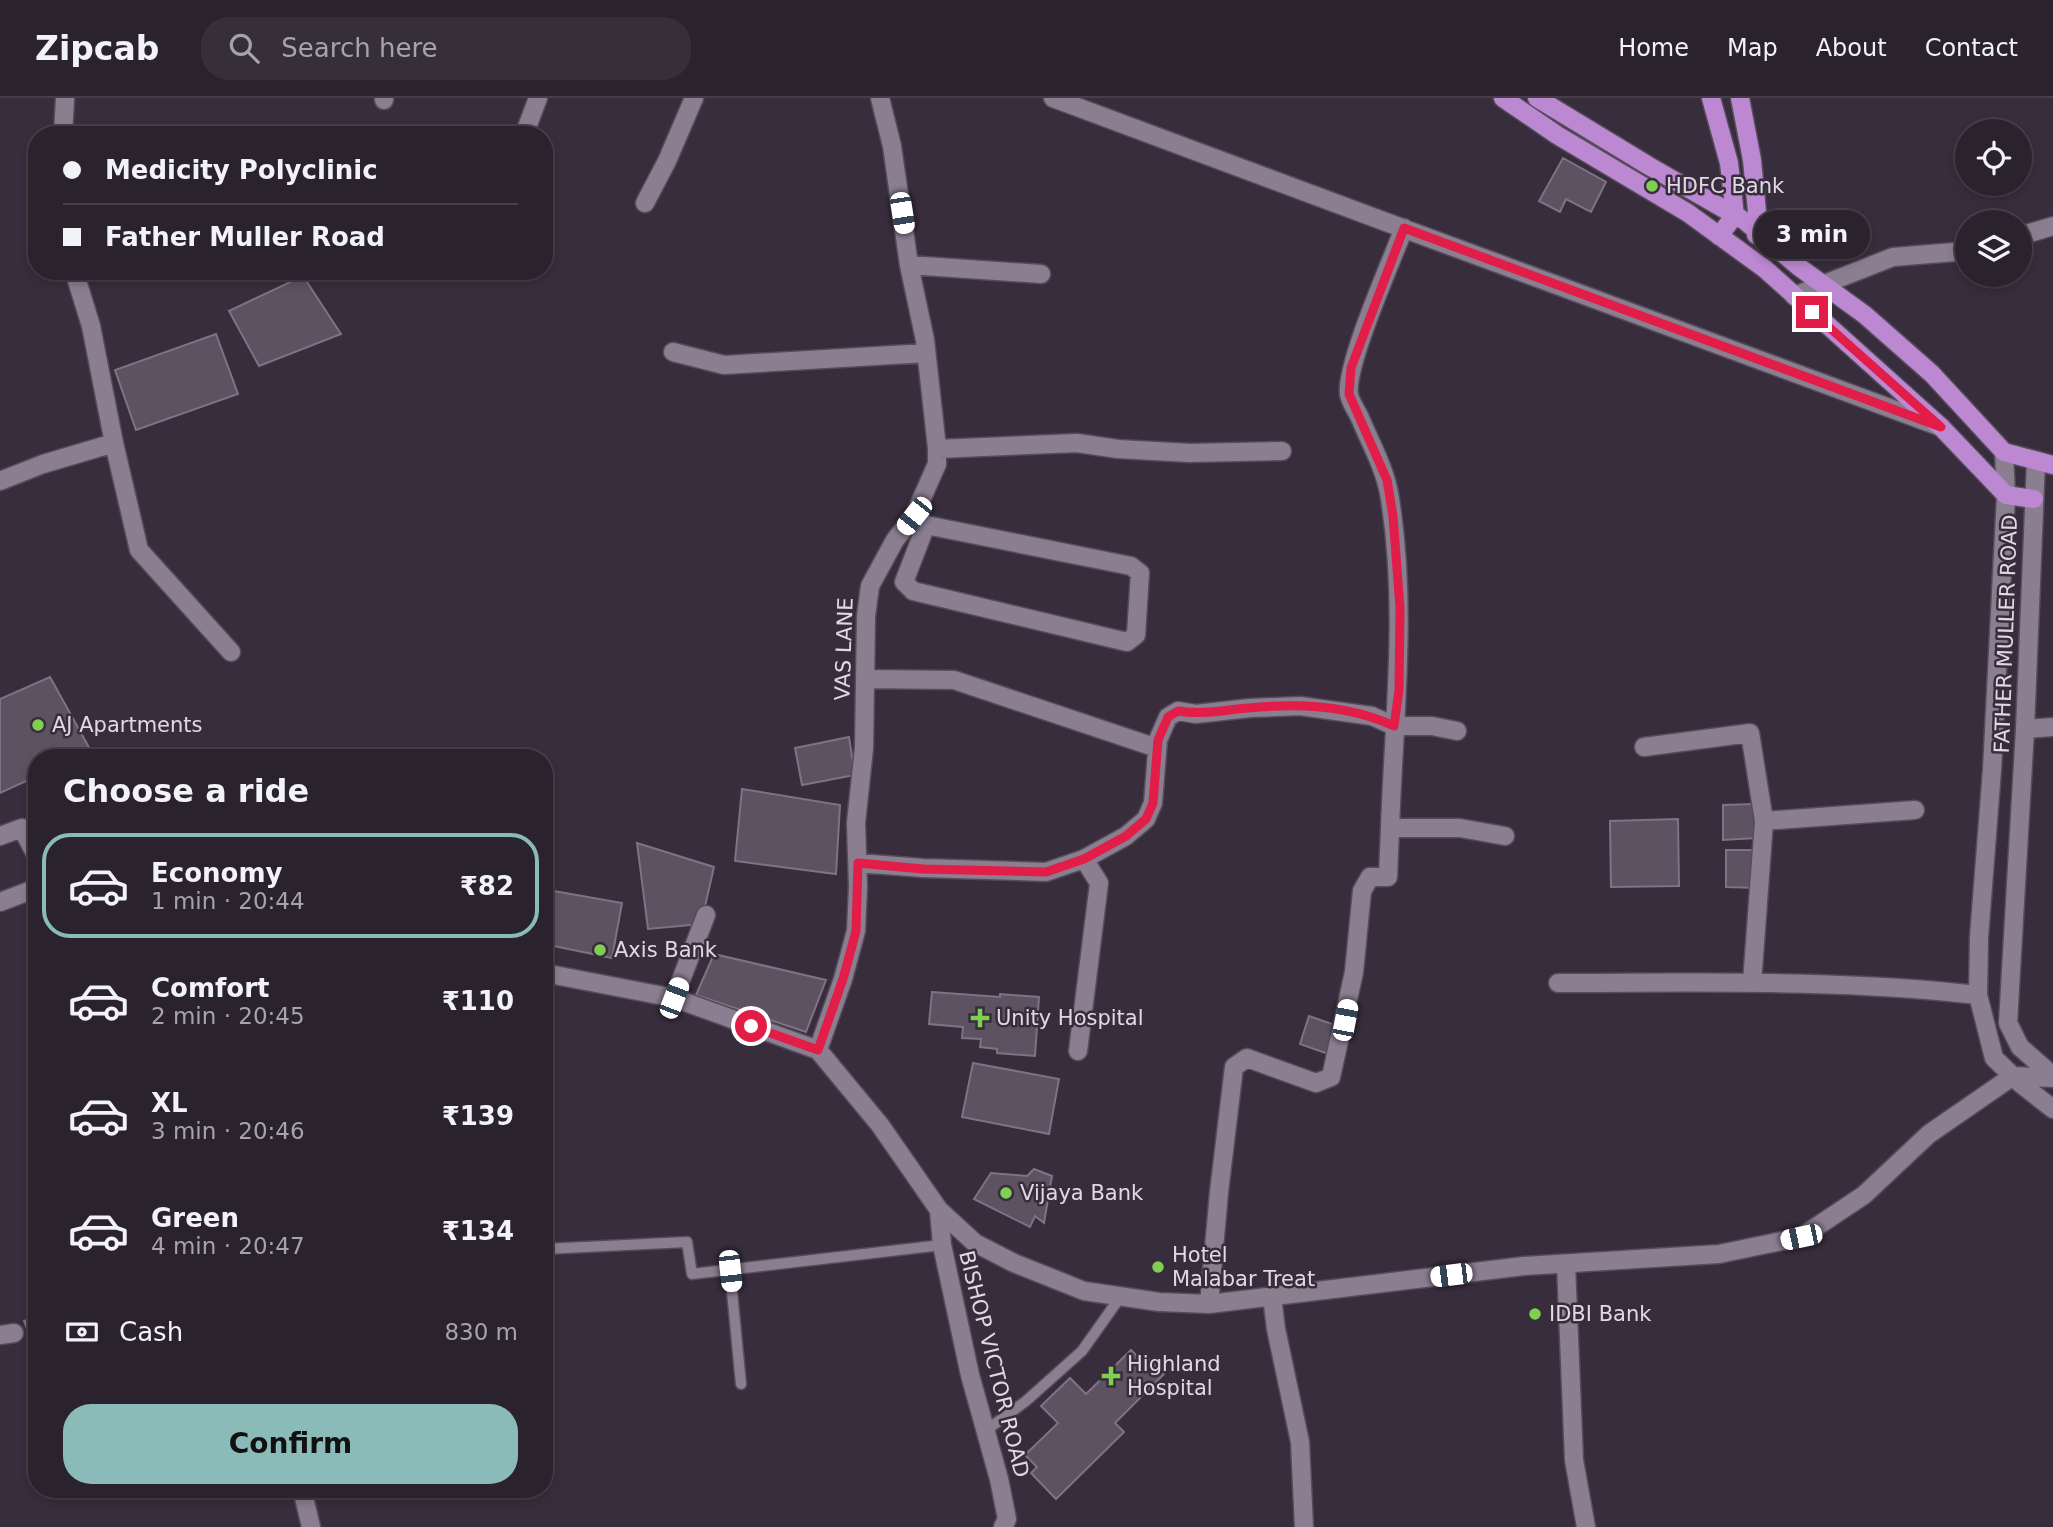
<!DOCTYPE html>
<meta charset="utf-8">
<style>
:root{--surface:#2a222d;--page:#362f39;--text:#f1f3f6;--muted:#a5a4aa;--line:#463f49;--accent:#8bbbb9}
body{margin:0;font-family:"DejaVu Sans",sans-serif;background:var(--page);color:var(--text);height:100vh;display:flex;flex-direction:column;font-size:26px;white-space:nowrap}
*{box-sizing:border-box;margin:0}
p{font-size:23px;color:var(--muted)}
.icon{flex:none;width:38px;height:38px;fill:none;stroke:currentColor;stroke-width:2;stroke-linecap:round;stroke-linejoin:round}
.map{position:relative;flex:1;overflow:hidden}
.panel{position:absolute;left:28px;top:651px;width:525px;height:749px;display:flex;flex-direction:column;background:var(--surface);border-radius:28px;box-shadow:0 4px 10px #0003,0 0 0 2px var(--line)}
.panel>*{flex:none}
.top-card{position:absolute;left:28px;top:28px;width:525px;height:154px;border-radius:28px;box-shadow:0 4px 10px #0003,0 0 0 2px var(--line);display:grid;align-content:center;height:154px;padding:0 35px;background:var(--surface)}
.controls{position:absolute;left:1955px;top:21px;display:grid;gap:14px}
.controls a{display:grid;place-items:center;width:77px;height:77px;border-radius:50%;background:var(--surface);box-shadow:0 4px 10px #0003,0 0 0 2px var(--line);font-size:35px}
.end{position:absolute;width:32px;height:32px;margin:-16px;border:9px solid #e11d48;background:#fff;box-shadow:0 0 0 4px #fff}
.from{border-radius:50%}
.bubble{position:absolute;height:49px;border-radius:24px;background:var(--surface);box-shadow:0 4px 10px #0003,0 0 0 2px var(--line);font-size:23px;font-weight:700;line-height:49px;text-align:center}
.car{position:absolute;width:21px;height:42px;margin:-21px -10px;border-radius:9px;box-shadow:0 0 5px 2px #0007;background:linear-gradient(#fff 24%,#345 0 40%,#fff 0 76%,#345 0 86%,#fff 0)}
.top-card b{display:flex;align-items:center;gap:24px;height:66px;font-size:26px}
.top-card b+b{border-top:2px solid var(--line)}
.top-card i{width:18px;height:18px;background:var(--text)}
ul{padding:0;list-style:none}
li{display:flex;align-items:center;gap:21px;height:105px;margin:0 14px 10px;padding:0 21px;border:4px solid transparent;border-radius:28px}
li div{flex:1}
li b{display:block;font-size:26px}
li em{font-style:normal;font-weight:700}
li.current{border-color:var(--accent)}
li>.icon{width:63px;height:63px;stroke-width:1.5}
h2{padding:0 35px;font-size:32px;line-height:84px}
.pay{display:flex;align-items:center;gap:18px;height:77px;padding:0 35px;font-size:26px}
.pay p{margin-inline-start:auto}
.cta{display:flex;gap:14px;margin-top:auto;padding:14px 35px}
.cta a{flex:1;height:80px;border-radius:28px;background:var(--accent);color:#111;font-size:28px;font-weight:700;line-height:80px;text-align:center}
header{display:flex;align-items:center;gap:42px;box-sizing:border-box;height:98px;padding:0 35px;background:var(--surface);border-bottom:2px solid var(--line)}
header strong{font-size:33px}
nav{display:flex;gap:38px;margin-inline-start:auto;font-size:24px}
.search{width:490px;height:63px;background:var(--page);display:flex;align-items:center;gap:18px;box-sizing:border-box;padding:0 24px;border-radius:28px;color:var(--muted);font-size:26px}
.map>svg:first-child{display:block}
.building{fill:#5d5262;stroke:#7f7284;stroke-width:2}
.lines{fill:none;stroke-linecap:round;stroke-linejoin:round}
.lane-casing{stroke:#554c59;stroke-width:13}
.street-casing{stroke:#554c59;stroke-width:21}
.secondary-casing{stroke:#554c59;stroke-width:21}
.primary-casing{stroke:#554c59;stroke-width:21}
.lane{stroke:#8a7e90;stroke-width:10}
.street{stroke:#8a7e90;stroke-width:18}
.secondary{stroke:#8a7e90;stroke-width:18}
.primary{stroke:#bc88d1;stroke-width:18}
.route{stroke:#e11d48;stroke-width:9}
.poi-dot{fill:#7fd052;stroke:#382d3c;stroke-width:2.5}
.labels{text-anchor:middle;stroke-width:5;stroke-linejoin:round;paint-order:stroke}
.poi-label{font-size:21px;fill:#e0d9e3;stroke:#382d3c;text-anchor:start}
.street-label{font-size:21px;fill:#e0d9e3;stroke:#382d3c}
</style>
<header>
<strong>Zipcab</strong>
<div class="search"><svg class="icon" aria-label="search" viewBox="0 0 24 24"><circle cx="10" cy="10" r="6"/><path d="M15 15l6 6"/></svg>Search here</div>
<nav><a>Home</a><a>Map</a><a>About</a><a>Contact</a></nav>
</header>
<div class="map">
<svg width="2053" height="1429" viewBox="0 0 2053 1429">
<rect width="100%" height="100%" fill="#382d3c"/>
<path class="building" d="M1563 60 1606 84 1591 114 1566 101 1560 114 1539 103Z
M303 178 341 236 259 268 229 213Z
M216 236 238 296 136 332 115 272Z
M50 579 91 653 76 660H37V678L0 695V601Z
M849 639 855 677 802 687 795 650Z
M742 691 840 707 836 776 735 763Z
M1754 706 1756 740 1723 742V707Z
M1678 721 1679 788 1611 789 1610 723Z
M637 745 714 769 701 826 648 831Z
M1726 752H1757V790L1726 789Z
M554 793 622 805 612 860 544 846Z
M714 856 826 882 806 934 696 897Z
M932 894 1000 899V896L1039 899 1035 958 997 955V951L980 949 981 941 962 940 963 929 929 926Z
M1309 918 1341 929 1331 957 1300 946Z
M973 965 1059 981 1049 1036 962 1019Z
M1034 1071 1052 1078 1044 1125 1035 1118 1030 1129 974 1101 991 1075 1027 1078Z
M37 1218V1256L24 1223Z
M1131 1252 1143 1264 1147 1259 1164 1276 1115 1325 1124 1334 1056 1401 1031 1375 1037 1369 1025 1357 1058 1325 1041 1308 1070 1280 1086 1296Z"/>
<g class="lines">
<defs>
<path id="lane" d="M544 1151 687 1144 692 1176 942 1147
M730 1173 741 1286
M544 1276 546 1299
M984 1334 1026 1303 1082 1253 1121 1198"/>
<path id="street" d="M384 0V2
M1053 0C1348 112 1646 218 1941 329
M63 37 65 0
M524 37 538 0
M645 105 667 63 694 0
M1404 130C1392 162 1345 267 1349 296 1350 304 1357 313 1360 320 1370 344 1384 369 1389 395 1408 506 1394 617 1390 730H1460L1505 738
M2020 138 2053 128
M909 167 1041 176
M1794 198 1893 159 1967 153
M673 254 724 267 926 255
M114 345 139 452 231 554
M937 351 1077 345 1118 351 1190 355 1282 353
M0 383 43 366 114 345 91 228 74 173
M914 418 926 427 1131 468 1140 475 1136 537 1127 544 913 493 904 484 926 427
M865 581 954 582 1157 650
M2025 631 2053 629
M1644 649 1750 635 1764 723 1752 885
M1764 723 1915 712
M0 738 22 730 37 759
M858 765 923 770 1046 774 1084 761 1126 738 1146 721 1153 705 1158 642 1168 619 1178 613 1196 616 1250 610 1300 608 1372 618 1394 628H1432L1457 633
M1558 885C1698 885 1839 881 1978 897
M674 900 706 817
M818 952 843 881 856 833 858 789 856 725 864 650 866 518 870 488 895 442 914 418 937 366V350L925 242 909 167 892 48 880 0
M1078 953 1099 785 1084 761
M1566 1166 1574 1362 1586 1429
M1272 1199 1276 1231 1300 1344 1304 1429
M1209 1206 1219 1094 1234 969 1247 960 1316 985 1331 979 1354 874 1362 793 1370 779H1388L1390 730
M0 1237 14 1235
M302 1391 311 1429"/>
<path id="secondary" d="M2004 354 2006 397 1992 672 1979 839 1978 897 1994 960 2021 986 2053 1011
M2036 363 2025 631 2008 925 2020 949 2053 978
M0 804 37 790
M544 875 674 900 818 952 880 1027 939 1112 975 1145 1014 1165 1084 1193 1159 1204 1209 1206 1524 1168 1719 1156 1801 1139 1864 1097 1929 1036 2013 978 2053 980
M939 1112 942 1147 970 1277 999 1381 1007 1421 1003 1429"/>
<path id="primary" d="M1503 0 1557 37 1688 115 1765 171 1941 329 2006 397 2034 401
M1537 0 1649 68 1745 123 1799 169 1865 217 1932 276 2004 354 2053 367
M1711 0 1729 65 1735 117 1719 138
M1740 0 1752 62 1759 134 1756 137"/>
</defs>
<use href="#lane" class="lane-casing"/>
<use href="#street" class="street-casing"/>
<use href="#secondary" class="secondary-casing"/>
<use href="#primary" class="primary-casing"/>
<use href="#lane" class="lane"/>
<use href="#street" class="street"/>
<use href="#secondary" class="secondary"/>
<use href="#primary" class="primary"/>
</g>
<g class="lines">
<path class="route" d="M751 928 818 952 843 881 856 833 858 765 923 771 1046 774 1084 761 1126 738 1146 721 1153 705 1158 642 1168 619 1178 613C1202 617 1224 612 1248 610 1296 605 1350 607 1394 628L1399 592 1400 510 1393 418 1387 382 1349 296 1351 270 1404 130 1941 329 1812 214"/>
</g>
<g class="poi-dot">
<circle cx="1652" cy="88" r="7"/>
<circle cx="38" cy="627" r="7"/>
<circle cx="600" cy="852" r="7"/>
<path d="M976.5 909.5h7v7h7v7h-7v7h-7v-7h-7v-7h7z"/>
<circle cx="1006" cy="1095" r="7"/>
<circle cx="1158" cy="1169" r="7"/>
<circle cx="1535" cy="1216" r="7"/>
<path d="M1107.5 1267.5h7v7h7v7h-7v7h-7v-7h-7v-7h7z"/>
</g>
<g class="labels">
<g class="poi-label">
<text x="1666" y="95">HDFC Bank</text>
<text x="52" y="634">AJ Apartments</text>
<text x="614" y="859">Axis Bank</text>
<text x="996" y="927">Unity Hospital</text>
<text x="1020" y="1102">Vijaya Bank</text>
<text x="1172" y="1164">Hotel<tspan x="1172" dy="24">Malabar Treat</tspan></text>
<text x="1549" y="1223">IDBI Bank</text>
<text x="1127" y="1273">Highland<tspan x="1127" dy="24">Hospital</tspan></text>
</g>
<g class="street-label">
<text transform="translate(2006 536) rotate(-88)" y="7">FATHER MULLER ROAD</text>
<text transform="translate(844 551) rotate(-88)" y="7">VAS LANE</text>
<text transform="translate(994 1266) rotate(76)" y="7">BISHOP VICTOR ROAD</text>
</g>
</g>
</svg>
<div class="controls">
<a><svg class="icon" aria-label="locate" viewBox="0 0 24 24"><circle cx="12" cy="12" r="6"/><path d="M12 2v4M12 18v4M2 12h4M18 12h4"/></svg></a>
<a><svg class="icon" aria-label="layers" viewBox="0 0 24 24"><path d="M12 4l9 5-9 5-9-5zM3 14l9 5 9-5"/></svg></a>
</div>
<i class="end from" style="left:751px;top:928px"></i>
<i class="end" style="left:1812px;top:214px"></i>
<div class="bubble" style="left:1754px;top:112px;width:116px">3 min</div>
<i class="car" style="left:902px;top:115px;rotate:171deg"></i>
<i class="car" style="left:914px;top:418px;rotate:219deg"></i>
<i class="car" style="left:674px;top:900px;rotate:21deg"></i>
<i class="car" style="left:1345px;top:922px;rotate:11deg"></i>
<i class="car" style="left:1801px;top:1139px;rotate:258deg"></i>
<i class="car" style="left:730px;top:1173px;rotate:174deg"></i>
<i class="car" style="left:1451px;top:1177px;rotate:263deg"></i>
<div class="top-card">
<b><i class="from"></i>Medicity Polyclinic</b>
<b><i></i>Father Muller Road</b>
</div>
<section class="panel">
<h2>Choose a ride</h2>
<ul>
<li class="current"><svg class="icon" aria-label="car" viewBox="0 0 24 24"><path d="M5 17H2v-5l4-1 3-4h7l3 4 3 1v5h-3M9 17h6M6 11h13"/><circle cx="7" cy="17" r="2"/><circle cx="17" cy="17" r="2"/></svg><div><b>Economy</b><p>1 min · 20:44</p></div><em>₹82</em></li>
<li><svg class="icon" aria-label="car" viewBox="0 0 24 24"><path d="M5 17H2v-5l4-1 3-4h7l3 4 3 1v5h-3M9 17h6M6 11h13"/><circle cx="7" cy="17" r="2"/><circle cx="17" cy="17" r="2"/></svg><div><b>Comfort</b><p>2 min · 20:45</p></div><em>₹110</em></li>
<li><svg class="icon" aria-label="car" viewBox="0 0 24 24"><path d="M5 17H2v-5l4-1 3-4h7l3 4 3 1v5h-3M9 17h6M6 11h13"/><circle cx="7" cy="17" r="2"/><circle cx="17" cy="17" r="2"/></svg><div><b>XL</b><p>3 min · 20:46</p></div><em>₹139</em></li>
<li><svg class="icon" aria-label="car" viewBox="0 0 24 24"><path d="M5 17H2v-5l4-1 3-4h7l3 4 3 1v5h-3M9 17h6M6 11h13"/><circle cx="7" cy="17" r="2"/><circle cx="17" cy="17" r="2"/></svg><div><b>Green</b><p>4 min · 20:47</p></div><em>₹134</em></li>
</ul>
<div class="pay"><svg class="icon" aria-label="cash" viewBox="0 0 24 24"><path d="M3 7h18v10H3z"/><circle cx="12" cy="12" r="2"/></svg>Cash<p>830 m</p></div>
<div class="cta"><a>Confirm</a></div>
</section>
</div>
